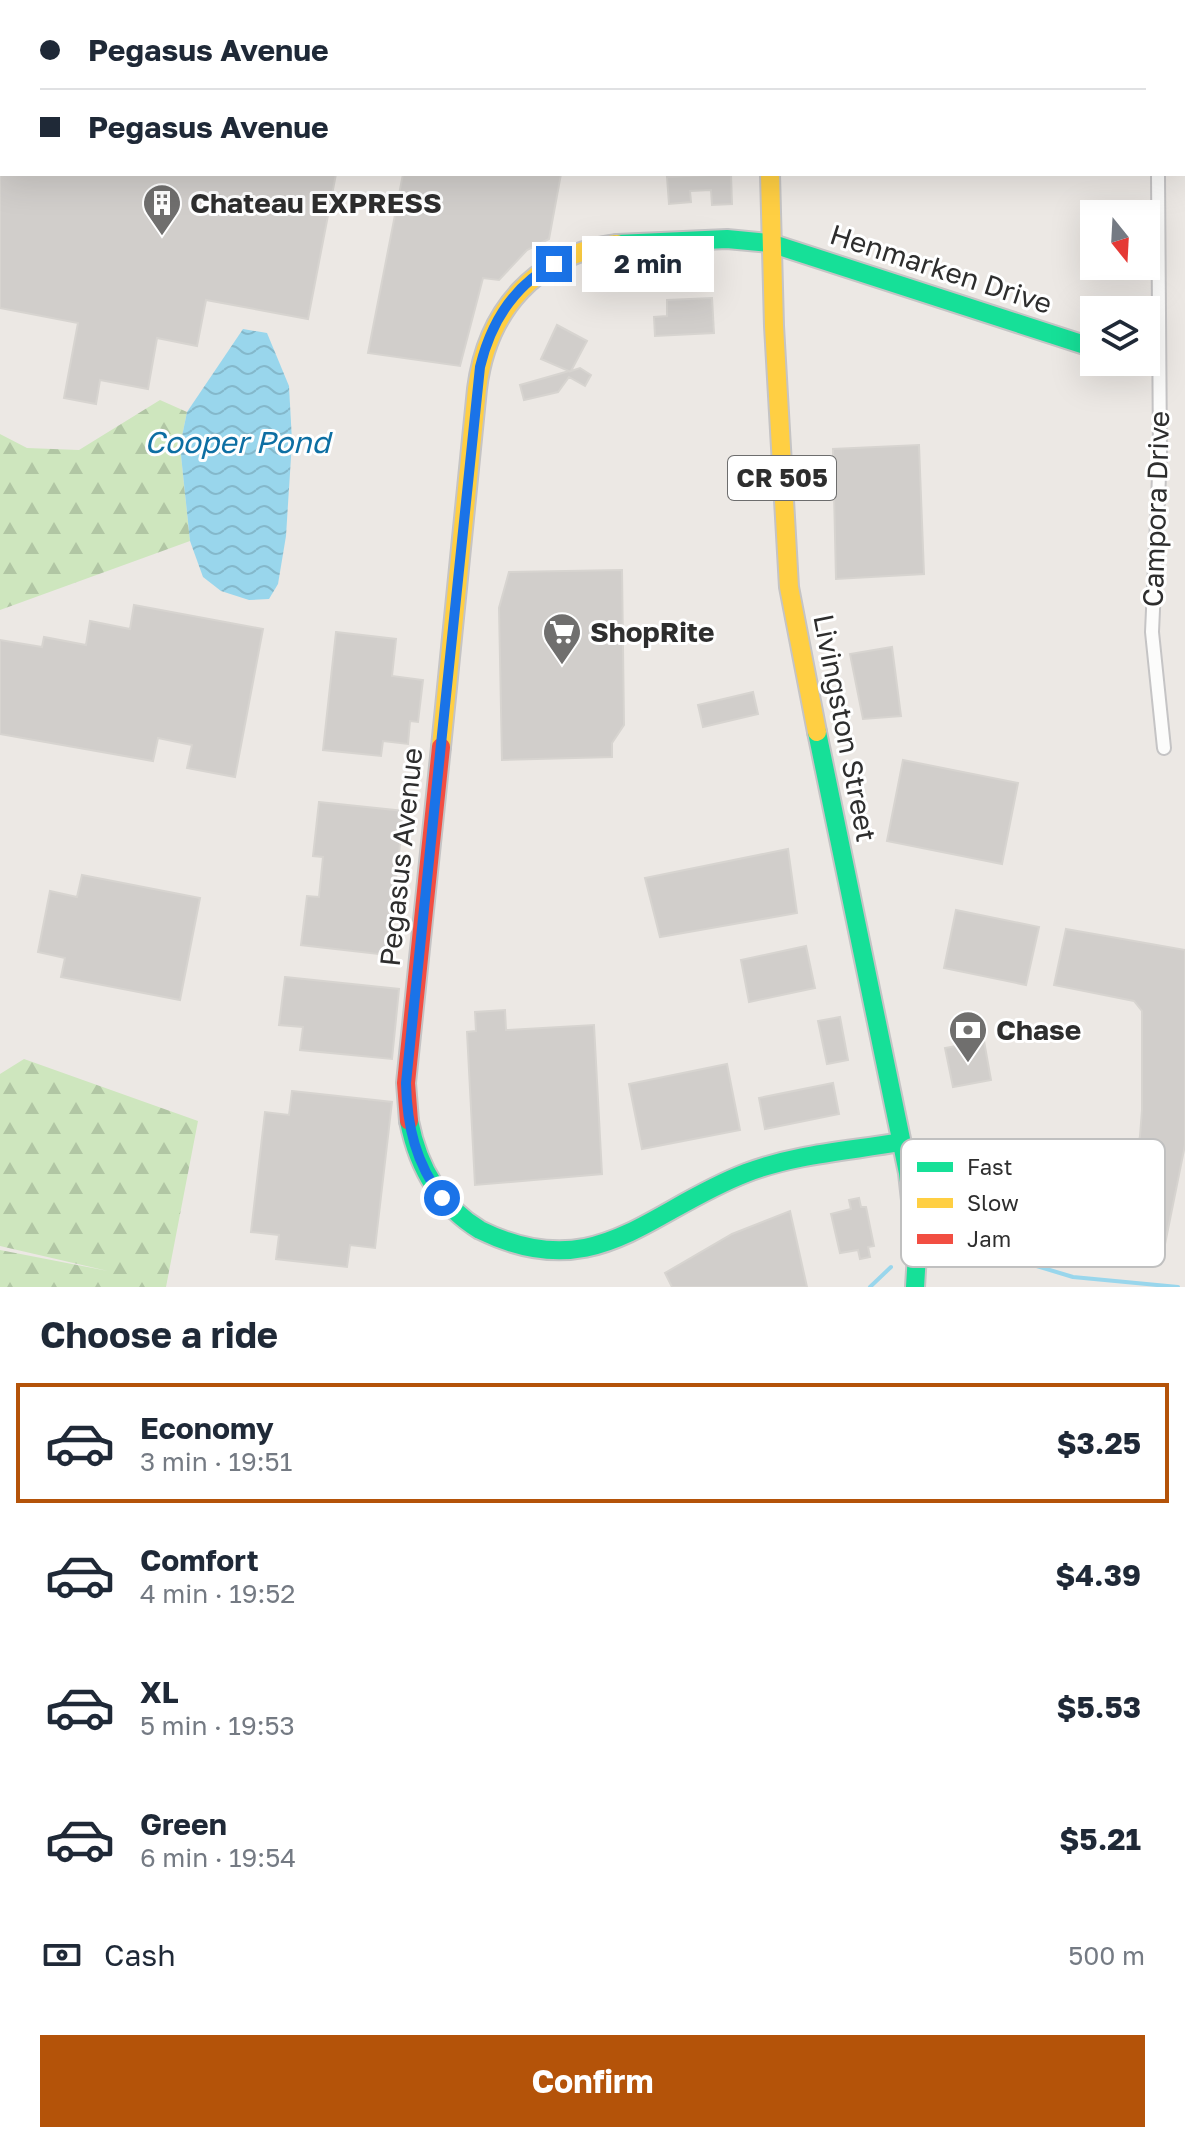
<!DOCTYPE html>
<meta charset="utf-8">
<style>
:root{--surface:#fff;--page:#f6f6f7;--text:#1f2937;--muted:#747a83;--line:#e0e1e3;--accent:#b45309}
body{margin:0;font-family:"Golos Text",sans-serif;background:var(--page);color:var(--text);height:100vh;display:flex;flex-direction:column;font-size:30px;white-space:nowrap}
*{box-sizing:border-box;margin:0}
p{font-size:26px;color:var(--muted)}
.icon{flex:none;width:44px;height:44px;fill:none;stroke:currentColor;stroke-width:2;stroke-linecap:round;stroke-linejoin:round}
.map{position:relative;height:1287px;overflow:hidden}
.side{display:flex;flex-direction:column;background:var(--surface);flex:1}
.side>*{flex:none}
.banner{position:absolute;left:0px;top:0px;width:1186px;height:176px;box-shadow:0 8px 32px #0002;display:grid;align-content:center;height:176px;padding:0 40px;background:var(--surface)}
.needle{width:52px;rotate:162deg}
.fabs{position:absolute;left:1080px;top:200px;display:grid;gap:16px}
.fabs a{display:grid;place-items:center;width:80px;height:80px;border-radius:0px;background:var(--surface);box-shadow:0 8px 32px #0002;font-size:40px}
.end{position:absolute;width:36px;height:36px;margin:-18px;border:10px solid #1a73e8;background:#fff;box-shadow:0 0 0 4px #fff}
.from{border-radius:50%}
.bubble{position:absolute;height:56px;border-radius:0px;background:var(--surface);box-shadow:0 8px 32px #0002;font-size:26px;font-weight:700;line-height:56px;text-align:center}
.banner b{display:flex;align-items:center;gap:28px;height:76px;font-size:30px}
.banner b+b{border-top:2px solid var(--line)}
.banner i{width:20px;height:20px;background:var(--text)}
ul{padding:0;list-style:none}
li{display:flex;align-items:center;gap:24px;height:120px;margin:0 16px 12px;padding:0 24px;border:4px solid transparent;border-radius:0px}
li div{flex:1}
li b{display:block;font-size:30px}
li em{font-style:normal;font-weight:700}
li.active{border-color:var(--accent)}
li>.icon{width:72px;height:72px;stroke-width:1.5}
h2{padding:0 40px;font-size:36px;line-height:96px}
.pay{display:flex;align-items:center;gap:20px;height:88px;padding:0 40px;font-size:30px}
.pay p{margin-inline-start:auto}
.cta{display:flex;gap:16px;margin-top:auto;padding:16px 40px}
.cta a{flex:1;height:92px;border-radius:0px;background:var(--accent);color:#fff;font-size:32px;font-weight:700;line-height:92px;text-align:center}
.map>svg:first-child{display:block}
.forest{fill:url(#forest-firs)}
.park{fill:url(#park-tufts)}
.water{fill:url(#water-waves)}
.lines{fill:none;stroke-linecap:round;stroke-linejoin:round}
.stream{stroke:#99d6ec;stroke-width:4}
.building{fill:#d1cecb;stroke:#d7d4d0;stroke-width:2}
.street-casing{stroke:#c5c4c5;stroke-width:16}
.fast-casing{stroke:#c5c4c5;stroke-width:22}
.slow-casing{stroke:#c5c4c5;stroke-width:22}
.jam-casing{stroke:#c5c4c5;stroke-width:22}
.street{stroke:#fcfcfb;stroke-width:12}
.fast{stroke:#16e098;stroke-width:18}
.slow{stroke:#ffcf43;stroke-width:18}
.jam{stroke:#f24e42;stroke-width:18}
.route{stroke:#1a73e8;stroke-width:10}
.labels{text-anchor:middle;stroke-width:6;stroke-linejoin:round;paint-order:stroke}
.shield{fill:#fff;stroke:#6d6d6d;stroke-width:2}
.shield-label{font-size:26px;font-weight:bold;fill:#2e2e2e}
.poi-label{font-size:28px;font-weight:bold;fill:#2e2e2e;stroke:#fff;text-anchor:start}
.street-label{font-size:28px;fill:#2e2e2e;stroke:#fff}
.water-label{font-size:30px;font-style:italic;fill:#0d6fa3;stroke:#fff}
.key{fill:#fff;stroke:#c0c0c0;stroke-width:2}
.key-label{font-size:22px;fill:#2e2e2e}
</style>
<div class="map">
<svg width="1185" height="1287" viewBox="0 0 1185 1287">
<defs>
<pattern id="forest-firs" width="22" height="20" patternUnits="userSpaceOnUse" patternTransform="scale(2)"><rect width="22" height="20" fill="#cee6be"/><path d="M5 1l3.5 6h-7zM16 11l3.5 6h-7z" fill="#b1c6a4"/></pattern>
<pattern id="park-tufts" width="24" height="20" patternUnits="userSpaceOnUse" patternTransform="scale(2)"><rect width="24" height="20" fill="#cee6be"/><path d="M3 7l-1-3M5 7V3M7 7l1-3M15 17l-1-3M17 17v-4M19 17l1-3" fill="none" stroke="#b1c6a4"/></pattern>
<pattern id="water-waves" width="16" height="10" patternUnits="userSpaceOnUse" patternTransform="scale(2)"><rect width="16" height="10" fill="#99d6ec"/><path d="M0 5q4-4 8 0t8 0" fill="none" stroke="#84b8cb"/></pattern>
</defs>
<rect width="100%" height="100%" fill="#ece8e4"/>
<path class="forest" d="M160 400 187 412 180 446 190 541 0 610V434L27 448 79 450Z
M24 1059 198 1121 166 1287H0V1250L108 1271 0 1246V1074Z"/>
<path class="park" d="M85 0H409L408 2Z"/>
<path class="water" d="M243 329 267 333 289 386 292 441 286 536 278 584 269 599 249 600 221 591 203 577 190 541 180 446 187 412Z"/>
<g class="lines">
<path class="stream" d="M946 1254 1020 1261 1073 1277 1178 1287
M870 1287 891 1267"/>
</g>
<path class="building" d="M0 174H336L308 319 206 300 197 346 157 338 148 389 100 380 96 404 64 398 78 323 0 308Z
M403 174H561L549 239 527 250 499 280 483 278 460 366 368 353Z
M731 174 732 204 712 205 711 190 690 191 691 202 669 204 667 177Z
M712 298 714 333 655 336 654 317 667 316V300Z
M557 325 587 341 571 371 580 368 591 375 585 386 569 377 558 392 524 400 520 385 569 371 541 359Z
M919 445 924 574 836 579 833 449Z
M622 570 624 725 612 743V757L502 760 499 608 509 572Z
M134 605 263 629 235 777 187 768 192 745 158 738 153 761 0 734V640L42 647 44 637 86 645 90 621 130 629Z
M336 632 396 639 392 676 423 680 418 722 410 721 408 744 383 741 381 756 323 750Z
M892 647 901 716 863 719 850 654Z
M753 692 758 714 703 727 698 705Z
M903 760 1018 783 1002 864 887 841Z
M319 802 404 811 387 955 301 945 307 896 319 897 323 857 313 856Z
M788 849 797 913 660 937 645 878Z
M82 875 200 898 180 1000 61 977 65 958 38 952 50 891 77 897Z
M956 910 1039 927 1026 985 944 968Z
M1066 929 1185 950V1145L1161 1264 1001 1234 1010 1176 1113 1198 1130 1186 1140 1136 1142 1110V1011L1134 1001 1054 985Z
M806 946 815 988 749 1002 741 960Z
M285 977 399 989 392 1059 300 1050 303 1027 279 1025Z
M505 1010 506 1030 594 1025 602 1174 475 1185 467 1032 476 1031 475 1012Z
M840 1017 848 1060 827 1064 818 1021Z
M984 1041 991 1080 953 1087 945 1048Z
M727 1064 740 1130 642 1149 629 1084Z
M833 1083 839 1114 765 1129 759 1098Z
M292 1091 392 1102 375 1248 350 1245 347 1267 276 1259 279 1235 251 1232 265 1112 289 1115Z
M859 1198 861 1207H866L874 1246 868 1247 870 1257 860 1259 858 1250 840 1253 831 1214 851 1209 849 1200Z
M790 1211 807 1287H672L665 1273 732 1234Z"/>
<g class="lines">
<defs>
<path id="street" d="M927 2V0
M1158 174 1160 454 1152 632 1164 748
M1136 362 1159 369"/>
<path id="fast" d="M617 244 727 239 770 243 1094 348
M817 732 908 1173 917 1254 915 1287
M409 1121C418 1167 439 1205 480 1230 596 1287 647 1211 746 1173 795 1154 849 1151 901 1142"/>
<path id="slow" d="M770 174 774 326 789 587 817 732
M441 747 477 389C487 310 536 254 617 244"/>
<path id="jam" d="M779 0V2
M409 1121 406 1083 441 747"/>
</defs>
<use href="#street" class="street-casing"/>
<use href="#fast" class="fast-casing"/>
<use href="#slow" class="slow-casing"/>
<use href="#jam" class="jam-casing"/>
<use href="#street" class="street"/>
<use href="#fast" class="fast"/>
<use href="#slow" class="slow"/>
<use href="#jam" class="jam"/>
</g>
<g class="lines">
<path class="route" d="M442 1198C416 1163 407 1127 406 1083L480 367C491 322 513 286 554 264"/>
</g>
<defs>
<symbol id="building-pin" viewBox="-11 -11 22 30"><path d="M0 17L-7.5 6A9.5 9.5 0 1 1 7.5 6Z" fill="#706f6e" stroke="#fff"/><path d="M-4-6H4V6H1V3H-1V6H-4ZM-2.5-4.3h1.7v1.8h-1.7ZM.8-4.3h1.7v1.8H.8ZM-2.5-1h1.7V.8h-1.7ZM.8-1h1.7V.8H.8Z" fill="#fff"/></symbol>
<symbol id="supermarket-pin" viewBox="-11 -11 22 30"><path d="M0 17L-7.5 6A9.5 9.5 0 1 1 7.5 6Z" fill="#706f6e" stroke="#fff"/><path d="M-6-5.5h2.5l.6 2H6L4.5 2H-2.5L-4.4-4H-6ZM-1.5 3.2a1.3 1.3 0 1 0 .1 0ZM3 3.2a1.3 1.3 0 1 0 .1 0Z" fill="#fff"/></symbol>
<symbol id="bank-pin" viewBox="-11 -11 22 30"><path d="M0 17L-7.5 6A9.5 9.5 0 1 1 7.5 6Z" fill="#706f6e" stroke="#fff"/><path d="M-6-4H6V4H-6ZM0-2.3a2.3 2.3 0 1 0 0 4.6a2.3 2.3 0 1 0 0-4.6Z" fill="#fff"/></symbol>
</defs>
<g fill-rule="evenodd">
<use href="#building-pin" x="140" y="181" width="44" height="60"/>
<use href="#supermarket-pin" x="540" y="610" width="44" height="60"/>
<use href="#bank-pin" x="946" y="1008" width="44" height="60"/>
</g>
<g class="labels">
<rect class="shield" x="728" y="456" width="108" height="44" rx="6"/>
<g class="shield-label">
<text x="782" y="487">CR 505</text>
</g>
<g class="poi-label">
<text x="190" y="213">Chateau EXPRESS</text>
<text x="590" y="642">ShopRite</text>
<text x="996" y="1040">Chase</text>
</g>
<g class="street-label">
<text transform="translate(941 269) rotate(18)" y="10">Henmarken Drive</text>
<text transform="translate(1156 509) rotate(-88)" y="10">Campora Drive</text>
<text transform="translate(845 728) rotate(79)" y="10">Livingston Street</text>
<text transform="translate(401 857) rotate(-84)" y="10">Pegasus Avenue</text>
</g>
<g class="water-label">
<text x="237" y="453">Cooper Pond</text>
</g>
</g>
<rect x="901" y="1139" width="264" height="128" rx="12" class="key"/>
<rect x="917" y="1162" width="36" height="10" fill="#16e098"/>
<rect x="917" y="1198" width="36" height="10" fill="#ffcf43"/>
<rect x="917" y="1234" width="36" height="10" fill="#f24e42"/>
<g class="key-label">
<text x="967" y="1175">Fast</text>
<text x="967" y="1211">Slow</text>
<text x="967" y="1247">Jam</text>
</g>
</svg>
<div class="fabs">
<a><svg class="needle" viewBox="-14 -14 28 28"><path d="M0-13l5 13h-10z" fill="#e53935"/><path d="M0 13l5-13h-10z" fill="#747a83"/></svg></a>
<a><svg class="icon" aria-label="layers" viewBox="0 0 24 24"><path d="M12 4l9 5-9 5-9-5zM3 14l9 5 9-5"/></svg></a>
</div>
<i class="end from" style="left:442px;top:1198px"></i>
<i class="end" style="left:554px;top:264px"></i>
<div class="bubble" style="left:582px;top:236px;width:132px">2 min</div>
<div class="banner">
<b><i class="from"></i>Pegasus Avenue</b>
<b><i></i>Pegasus Avenue</b>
</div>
</div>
<section class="side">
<h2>Choose a ride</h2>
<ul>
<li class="active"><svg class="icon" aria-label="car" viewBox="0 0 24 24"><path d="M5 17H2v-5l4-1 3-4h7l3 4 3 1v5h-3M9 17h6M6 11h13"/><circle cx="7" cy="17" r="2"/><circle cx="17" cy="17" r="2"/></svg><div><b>Economy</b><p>3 min · 19:51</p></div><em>$3.25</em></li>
<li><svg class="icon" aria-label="car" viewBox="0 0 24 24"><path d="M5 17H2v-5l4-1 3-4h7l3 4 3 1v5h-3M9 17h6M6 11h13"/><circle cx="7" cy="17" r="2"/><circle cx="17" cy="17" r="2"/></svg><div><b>Comfort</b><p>4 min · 19:52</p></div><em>$4.39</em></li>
<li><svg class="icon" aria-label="car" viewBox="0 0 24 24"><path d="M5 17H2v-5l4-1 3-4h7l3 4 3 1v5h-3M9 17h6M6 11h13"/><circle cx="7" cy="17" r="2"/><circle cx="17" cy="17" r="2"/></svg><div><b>XL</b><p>5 min · 19:53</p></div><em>$5.53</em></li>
<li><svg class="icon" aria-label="car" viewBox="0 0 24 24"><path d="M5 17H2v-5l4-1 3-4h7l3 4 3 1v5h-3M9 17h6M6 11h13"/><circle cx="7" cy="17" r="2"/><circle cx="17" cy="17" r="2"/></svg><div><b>Green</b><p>6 min · 19:54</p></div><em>$5.21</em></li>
</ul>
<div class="pay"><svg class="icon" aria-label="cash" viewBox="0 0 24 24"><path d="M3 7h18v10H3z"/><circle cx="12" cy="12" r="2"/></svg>Cash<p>500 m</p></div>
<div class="cta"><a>Confirm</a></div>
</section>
